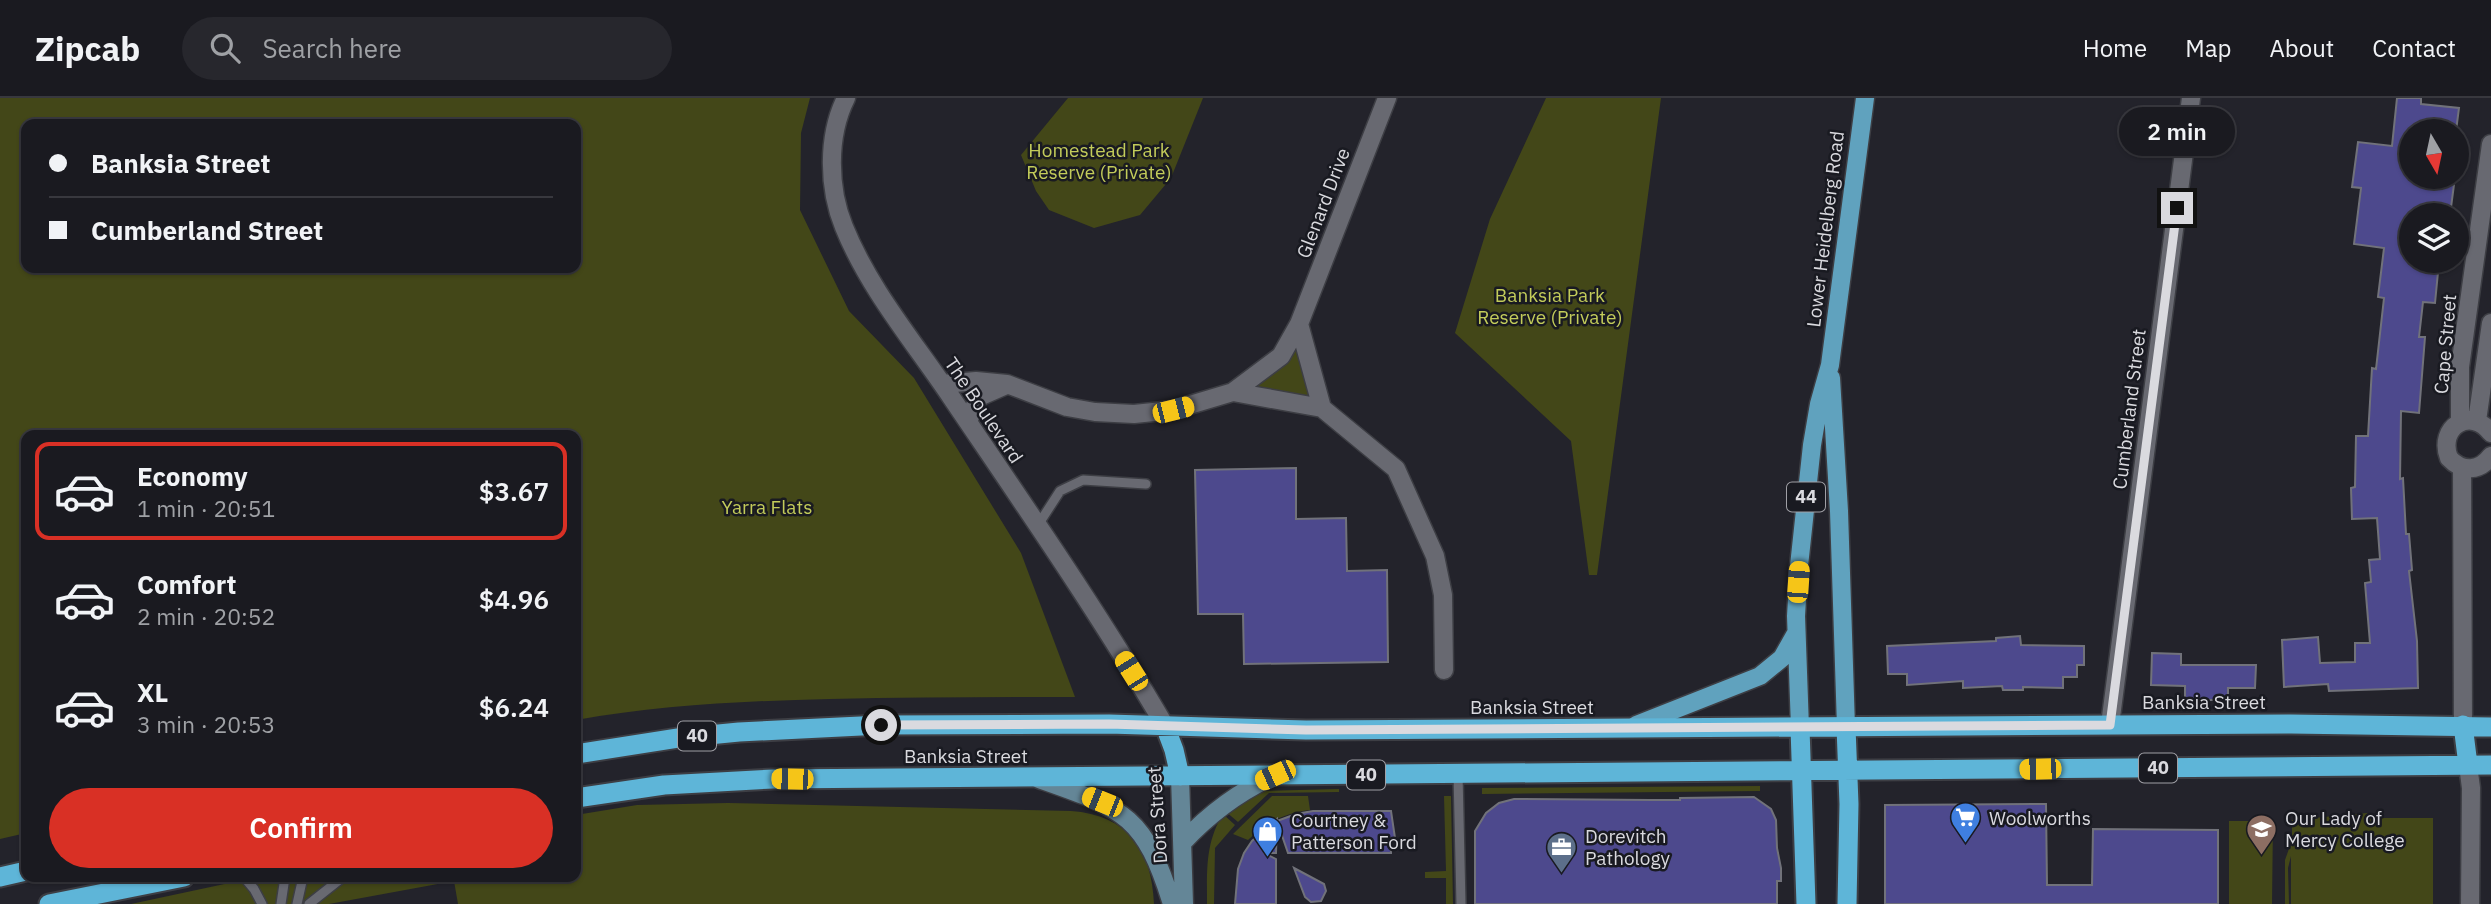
<!DOCTYPE html>
<meta charset="utf-8">
<style>
:root{--surface:#1a1a20;--page:#27272d;--text:#f1f3f6;--muted:#9fa1a5;--line:#38383e;--accent:#d93025}
body{margin:0;font-family:"IBM Plex Sans",sans-serif;background:var(--page);color:var(--text);height:100vh;display:flex;flex-direction:column;font-size:26px;white-space:nowrap}
*{box-sizing:border-box;margin:0}
p{font-size:23px;color:var(--muted)}
.icon{flex:none;width:38px;height:38px;fill:none;stroke:currentColor;stroke-width:2;stroke-linecap:round;stroke-linejoin:round}
.map{position:relative;flex:1;overflow:hidden}
.details{position:absolute;left:21px;top:332px;width:560px;height:452px;display:flex;flex-direction:column;background:var(--surface);border-radius:14px;box-shadow:0 2px 5px #0004,0 0 0 2px var(--line)}
.details>*{flex:none}
.banner{position:absolute;left:21px;top:21px;width:560px;height:154px;border-radius:14px;box-shadow:0 2px 5px #0004,0 0 0 2px var(--line);display:grid;align-content:center;height:154px;padding:0 28px;background:var(--surface)}
.needle{width:46px;rotate:171deg}
.controls{position:absolute;left:2399px;top:21px;display:grid;gap:14px}
.controls a{display:grid;place-items:center;width:70px;height:70px;border-radius:50%;background:var(--surface);box-shadow:0 2px 5px #0004,0 0 0 2px var(--line);font-size:35px}
.end{position:absolute;width:32px;height:32px;margin:-16px;border:9px solid #dadadf;background:#111;box-shadow:0 0 0 4px #111}
.from{border-radius:50%}
.bubble{position:absolute;height:49px;border-radius:24px;background:var(--surface);box-shadow:0 2px 5px #0004,0 0 0 2px var(--line);font-size:23px;font-weight:600;line-height:49px;text-align:center}
.car{position:absolute;width:21px;height:42px;margin:-21px -10px;border-radius:9px;box-shadow:0 0 5px 2px #0007;background:linear-gradient(#f5c518 24%,#345 0 40%,#f5c518 0 76%,#345 0 86%,#f5c518 0)}
.banner b{display:flex;align-items:center;gap:24px;height:66px;font-size:26px}
.banner b+b{border-top:2px solid var(--line)}
.banner i{width:18px;height:18px;background:var(--text)}
ul{padding:12px 0 0;list-style:none}
li{display:flex;align-items:center;gap:21px;height:98px;margin:0 14px 10px;padding:0 14px;border:4px solid transparent;border-radius:14px}
li div{flex:1}
li b{display:block;font-size:26px}
li em{font-style:normal;font-weight:600}
li.current{border-color:var(--accent)}
li>.icon{width:63px;height:63px;stroke-width:1.5}
.button{display:flex;gap:14px;margin-top:auto;padding:14px 28px}
.button a{flex:1;height:80px;border-radius:42px;background:var(--accent);color:#fff;font-size:28px;font-weight:600;line-height:80px;text-align:center}
header{display:flex;align-items:center;gap:42px;box-sizing:border-box;height:98px;padding:0 35px;background:var(--surface);border-bottom:2px solid var(--line)}
header strong{font-size:33px}
nav{display:flex;gap:38px;margin-inline-start:auto;font-size:24px}
.search{width:490px;height:63px;background:var(--page);display:flex;align-items:center;gap:18px;box-sizing:border-box;padding:0 24px;border-radius:38px;color:var(--muted);font-size:26px}
.map>svg:first-child{display:block}
.green{fill:#434718;fill-rule:evenodd}
.building{fill:#4d498d;stroke:#71727a;stroke-width:2}
.lines{fill:none;stroke-linecap:round;stroke-linejoin:round}
.service-casing{stroke:#3d3e44;stroke-width:12}
.minor-casing{stroke:#3d3e44;stroke-width:21}
.tertiary-casing{stroke:#3d3e44;stroke-width:21}
.secondary-casing{stroke:#3d3e44;stroke-width:21}
.primary-casing{stroke:#3d3e44;stroke-width:21}
.trunk-casing{stroke:#3d3e44;stroke-width:23}
.service{stroke:#686971;stroke-width:9}
.minor{stroke:#686971;stroke-width:18}
.tertiary{stroke:#686971;stroke-width:18}
.secondary{stroke:#648697;stroke-width:18}
.primary{stroke:#60a2be;stroke-width:18}
.trunk{stroke:#5eb5d8;stroke-width:19}
.route{stroke:#dadadf;stroke-width:9}
.labels{text-anchor:middle;stroke-width:5;stroke-linejoin:round;paint-order:stroke}
.shield{fill:#191a21;stroke:#a0a0a6;stroke-width:2}
.shield-label{font-size:18px;font-weight:bold;fill:#dadadf}
.park-label{font-size:19px;fill:#c3cc5a;stroke:#191a21}
.street-label{font-size:19px;fill:#dadadf;stroke:#191a21}
.poi-label{font-size:19px;fill:#dadadf;stroke:#191a21;text-anchor:start}
</style>
<header>
<strong>Zipcab</strong>
<div class="search"><svg class="icon" aria-label="search" viewBox="0 0 24 24"><circle cx="10" cy="10" r="6"/><path d="M15 15l6 6"/></svg>Search here</div>
<nav><a>Home</a><a>Map</a><a>About</a><a>Contact</a></nav>
</header>
<div class="map">
<svg width="2491" height="806" viewBox="0 0 2491 806">
<rect width="100%" height="100%" fill="#23232b"/>
<path class="green" d="M0 0H810L801 35 800 112 849 213 914 280 1021 455 1075 599C993 599 912 599 830 601 745 603 660 607 576 622V338H26V735L0 741ZM26 26H576V170H26Z
M1068 0H1203L1171 80 1140 117 1094 130 1049 112 1036 93 1021 57Z
M1546 0H1661L1597 477H1589L1571 343 1455 235 1490 121Z
M1298 237 1315 304 1244 292Z
M1760 688V693L1482 696V690Z
M1339 691V694L1269 695 1238 724 1225 713 1262 693Z
M1272 698H1308L1310 712C1285 715 1266 724 1248 742L1233 736Z
M1444 698H1451L1453 806H1446V780H1425V774L1446 773Z
M728 705 1071 713C1128 717 1152 752 1154 806H458L454 783 329 806H131L257 779H576V717L637 707Z
M2367 715 2384 720H2433V806H2291V758L2288 770 2289 806H2285V762L2292 742V722Z
M1223 716 1235 727 1215 750 1214 806H1207C1207 773 1205 745 1223 716Z
M2229 723H2273L2272 806H2229Z"/>
<path class="building" d="M2397 0H2421V6L2459 10 2456 33H2412V79H2455L2450 117H2412V163H2424L2423 172 2438 174 2435 205 2423 204 2419 239H2425L2419 315 2401 313 2400 381 2403 380 2406 436H2409L2412 472 2409 473 2417 543 2418 590 2329 593 2328 586 2284 589 2282 542 2318 539 2320 565 2355 564V545H2370L2365 485 2371 484 2369 462 2380 461 2377 420 2352 421 2351 390 2355 389 2356 338H2368L2372 270 2376 271 2384 200 2378 199 2384 150 2354 146 2361 90 2352 89 2358 44 2392 48Z
M1296 370V421L1346 420 1347 473 1387 472 1388 564 1244 566 1243 516H1198L1195 372Z
M2020 538 2021 547 2084 548V567H2077V579H2063V590L2023 589V592H2003L2002 588 1963 590V583L1907 587V576H1888L1887 548 1996 543V540Z
M2152 555 2181 556V567H2256L2255 590H2228V602H2185V588L2151 587Z
M1754 699 1771 711 1776 722 1777 750 1781 770V783H1777V806H1475V733L1486 715 1499 705 1514 701 1650 702H1680V700Z
M2046 706 2047 787H2092L2093 731 2218 732V806H1885V707Z
M1313 713H1391L1395 740H1391V755H1288L1277 723 1276 755H1264L1276 761V806H1235L1238 771 1244 755 1252 743 1277 721V723L1296 716Z
M1294 770 1324 786 1326 793 1321 803 1311 804 1305 799Z"/>
<g class="lines">
<defs>
<path id="service" d="M1038 427 1060 393 1083 382 1146 386
M1458 676 1461 806
M244 779 254 791 262 806
M281 806 285 779
M297 806 303 779
M309 806 343 779"/>
<path id="minor" d="M846 0C827 38 828 90 844 129 869 191 914 244 951 299 1024 407 1099 515 1165 628
M1299 226 1322 310
M943 286 976 283 1007 286 1067 309 1095 314 1134 316 1173 312 1233 294 1281 258 1299 226 1387 0
M1233 294 1322 310 1396 371 1435 458 1443 497 1444 572
M968 323 979 299 1004 288
M2477 323 2491 225
M2460 324V269L2491 46
M2491 335C2471 308 2437 329 2449 360 2462 374 2479 374 2491 358
M2462 370 2463 627
M2110 627 2191 0"/>
<path id="tertiary" d="M2468 667 2471 690 2470 806"/>
<path id="secondary" d="M1180 678 1184 806
M1039 681C1124 711 1144 716 1172 806
M1183 744C1210 715 1238 694 1275 677"/>
<path id="primary" d="M1831 280 1839 413 1846 629
M1636 627 1760 578 1782 560 1795 537
M1800 630 1796 518 1799 468 1812 347 1819 306 1830 267 1865 0"/>
<path id="trunk" d="M2463 627 2468 667
M1165 628 1174 652 1180 678
M1846 629 1849 706 1847 806
M1800 630 1806 806
M576 656 678 640 739 634 881 627 1109 626 1306 632 2291 626 2491 629
M576 700 664 687 773 681 2491 667
M0 779 26 773
M49 806 184 779"/>
</defs>
<use href="#service" class="service-casing"/>
<use href="#minor" class="minor-casing"/>
<use href="#tertiary" class="tertiary-casing"/>
<use href="#secondary" class="secondary-casing"/>
<use href="#primary" class="primary-casing"/>
<use href="#trunk" class="trunk-casing"/>
<use href="#service" class="service"/>
<use href="#minor" class="minor"/>
<use href="#tertiary" class="tertiary"/>
<use href="#secondary" class="secondary"/>
<use href="#primary" class="primary"/>
<use href="#trunk" class="trunk"/>
</g>
<g class="lines">
<path class="route" d="M881 627 1109 626 1306 632 2110 627 2177 110"/>
</g>
<defs>
<symbol id="supermarket-pin" viewBox="-11 -11 22 30"><path d="M0 17L-7.5 6A9.5 9.5 0 1 1 7.5 6Z" fill="#3f7fe0" stroke="#191a21"/><path d="M-6-5.5h2.5l.6 2H6L4.5 2H-2.5L-4.4-4H-6ZM-1.5 3.2a1.3 1.3 0 1 0 .1 0ZM3 3.2a1.3 1.3 0 1 0 .1 0Z" fill="#fff"/></symbol>
<symbol id="school-pin" viewBox="-11 -11 22 30"><path d="M0 17L-7.5 6A9.5 9.5 0 1 1 7.5 6Z" fill="#8d6e63" stroke="#191a21"/><path d="M0-5L7-2L0 1L-7-2ZM-4 1L0 2.5L4 1V4Q0 6-4 4Z" fill="#fff"/></symbol>
<symbol id="shop-pin" viewBox="-11 -11 22 30"><path d="M0 17L-7.5 6A9.5 9.5 0 1 1 7.5 6Z" fill="#3f7fe0" stroke="#191a21"/><path d="M-5-2.5h2.3a2.7 3.5 0 0 1 5.4 0H5L5.5 6h-11ZM-1.5-2.5h3a1.5 2.3 0 0 0-3 0Z" fill="#fff"/></symbol>
<symbol id="office-pin" viewBox="-11 -11 22 30"><path d="M0 17L-7.5 6A9.5 9.5 0 1 1 7.5 6Z" fill="#5c6f8a" stroke="#191a21"/><path d="M-6-3h4V-5.5h4V-3h4V5H-6ZM-1-4.5V-3h2v-1.5ZM-6 0V1H6V0Z" fill="#fff"/></symbol>
</defs>
<g fill-rule="evenodd">
<use href="#supermarket-pin" x="1948" y="702" width="35" height="47"/>
<use href="#school-pin" x="2244" y="714" width="35" height="47"/>
<use href="#shop-pin" x="1250" y="716" width="35" height="47"/>
<use href="#office-pin" x="1544" y="732" width="35" height="47"/>
</g>
<g class="labels">
<g class="shield">
<rect x="1787" y="384.5" width="38" height="29" rx="5"/>
<rect x="678" y="623.5" width="38" height="29" rx="5"/>
<rect x="2139" y="655.5" width="38" height="29" rx="5"/>
<rect x="1347" y="662.5" width="38" height="29" rx="5"/>
</g>
<g class="shield-label">
<text x="1806" y="405">44</text>
<text x="697" y="644">40</text>
<text x="2158" y="676">40</text>
<text x="1366" y="683">40</text>
</g>
<g class="park-label">
<text x="1099" y="59">Homestead Park<tspan x="1099" dy="22">Reserve (Private)</tspan></text>
<text x="1550" y="204">Banksia Park<tspan x="1550" dy="22">Reserve (Private)</tspan></text>
<text x="767" y="416">Yarra Flats</text>
</g>
<g class="street-label">
<text transform="translate(1323 105) rotate(-69)" y="7">Glenard Drive</text>
<text transform="translate(1825 131) rotate(-83)" y="7">Lower Heidelberg Road</text>
<text transform="translate(2445 246) rotate(-85)" y="7">Cape Street</text>
<text transform="translate(2129 311) rotate(-83)" y="7">Cumberland Street</text>
<text transform="translate(984 312) rotate(56)" y="7">The Boulevard</text>
<text x="2204" y="611">Banksia Street</text>
<text x="1532" y="616">Banksia Street</text>
<text x="966" y="665">Banksia Street</text>
<text transform="translate(1157 717) rotate(-94)" y="7">Dora Street</text>
</g>
<g class="poi-label">
<text x="1989" y="727">Woolworths</text>
<text x="2285" y="727">Our Lady of<tspan x="2285" dy="22">Mercy College</tspan></text>
<text x="1291" y="729">Courtney &amp;<tspan x="1291" dy="22">Patterson Ford</tspan></text>
<text x="1585" y="745">Dorevitch<tspan x="1585" dy="22">Pathology</tspan></text>
</g>
</g>
</svg>
<div class="controls">
<a><svg class="needle" viewBox="-14 -14 28 28"><path d="M0-13l5 13h-10z" fill="#e53935"/><path d="M0 13l5-13h-10z" fill="#9fa1a5"/></svg></a>
<a><svg class="icon" aria-label="layers" viewBox="0 0 24 24"><path d="M12 4l9 5-9 5-9-5zM3 14l9 5 9-5"/></svg></a>
</div>
<i class="end from" style="left:881px;top:627px"></i>
<i class="end" style="left:2177px;top:110px"></i>
<div class="bubble" style="left:2119px;top:9px;width:116px">2 min</div>
<i class="car" style="left:1173px;top:312px;rotate:76deg"></i>
<i class="car" style="left:1798px;top:484px;rotate:4deg"></i>
<i class="car" style="left:1131px;top:573px;rotate:328deg"></i>
<i class="car" style="left:2040px;top:671px;rotate:269deg"></i>
<i class="car" style="left:1275px;top:677px;rotate:246deg"></i>
<i class="car" style="left:792px;top:681px;rotate:271deg"></i>
<i class="car" style="left:1102px;top:704px;rotate:292deg"></i>
<div class="banner">
<b><i class="from"></i>Banksia Street</b>
<b><i></i>Cumberland Street</b>
</div>
<section class="details">
<ul>
<li class="current"><svg class="icon" aria-label="car" viewBox="0 0 24 24"><path d="M5 17H2v-5l4-1 3-4h7l3 4 3 1v5h-3M9 17h6M6 11h13"/><circle cx="7" cy="17" r="2"/><circle cx="17" cy="17" r="2"/></svg><div><b>Economy</b><p>1 min · 20:51</p></div><em>$3.67</em></li>
<li><svg class="icon" aria-label="car" viewBox="0 0 24 24"><path d="M5 17H2v-5l4-1 3-4h7l3 4 3 1v5h-3M9 17h6M6 11h13"/><circle cx="7" cy="17" r="2"/><circle cx="17" cy="17" r="2"/></svg><div><b>Comfort</b><p>2 min · 20:52</p></div><em>$4.96</em></li>
<li><svg class="icon" aria-label="car" viewBox="0 0 24 24"><path d="M5 17H2v-5l4-1 3-4h7l3 4 3 1v5h-3M9 17h6M6 11h13"/><circle cx="7" cy="17" r="2"/><circle cx="17" cy="17" r="2"/></svg><div><b>XL</b><p>3 min · 20:53</p></div><em>$6.24</em></li>
</ul>
<div class="button"><a>Confirm</a></div>
</section>
</div>
